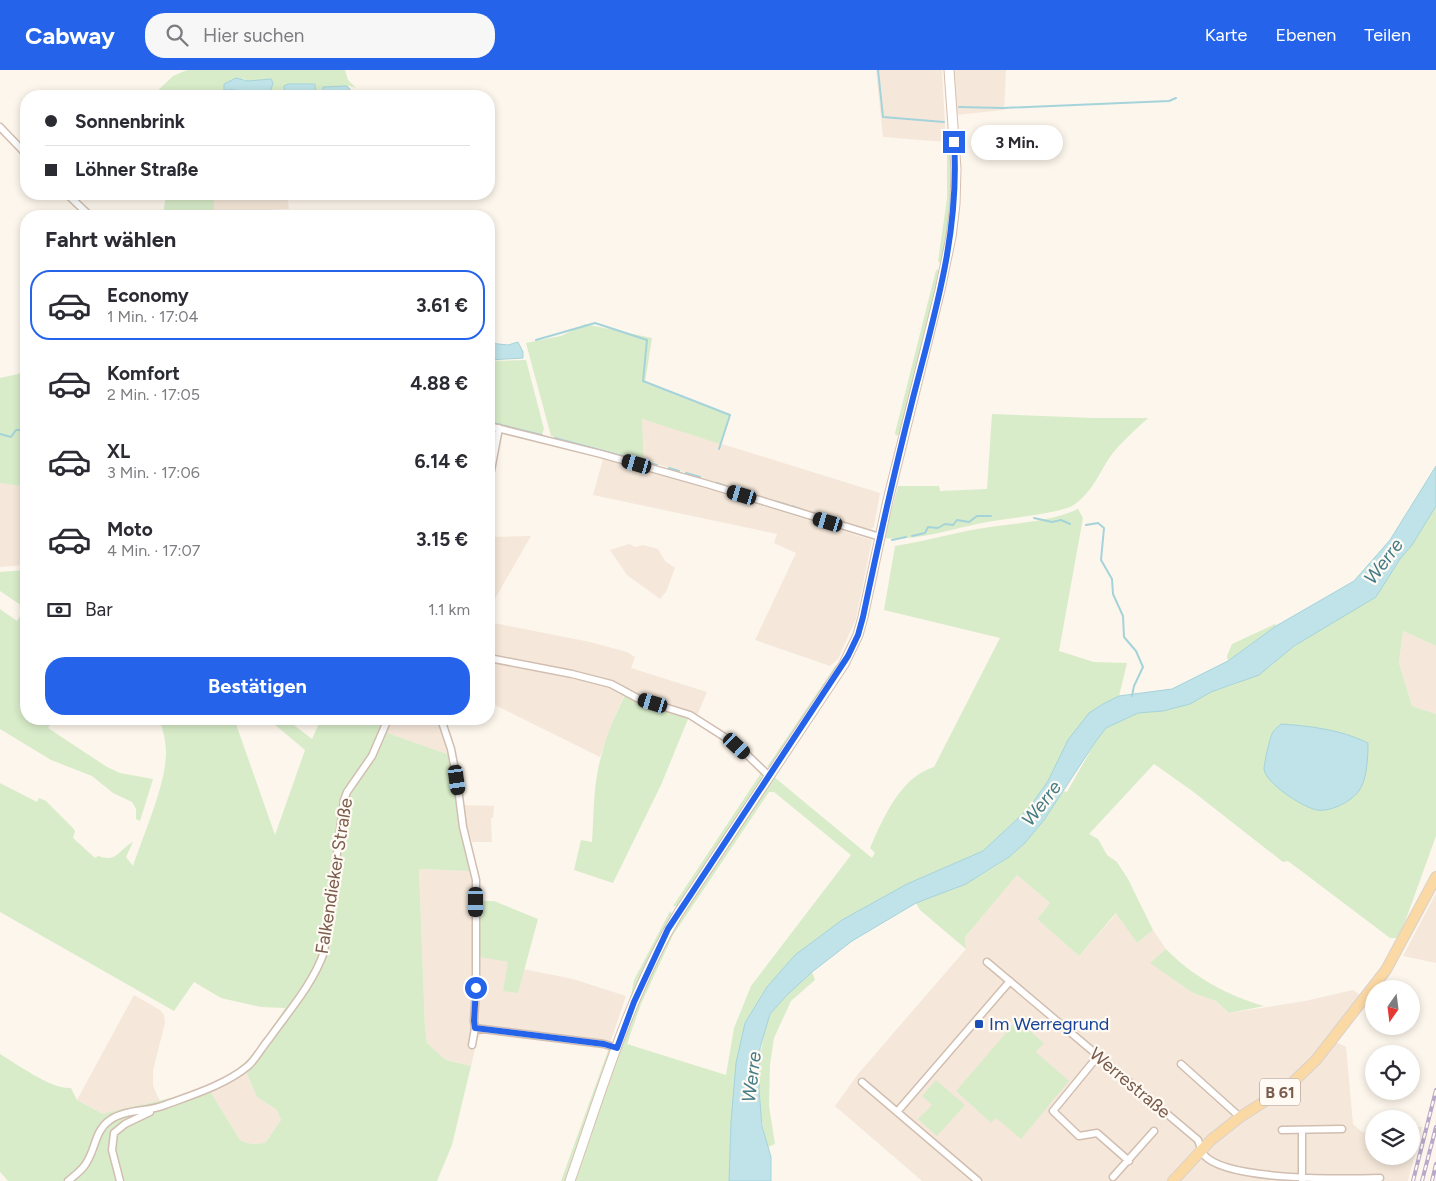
<!DOCTYPE html>
<html lang="de">
<meta charset="utf-8">
<style>
:root{--surface:#fff;--page:#f7f7f7;--text:#2b2b33;--muted:#7c7c81;--line:#e1e1e2;--accent:#2563eb}
body{margin:0;font-family:Figtree,sans-serif;background:var(--page);color:var(--text);height:100vh;display:flex;flex-direction:column;font-size:19px;white-space:nowrap}
*{box-sizing:border-box;margin:0}
p{font-size:16px;color:var(--muted)}
.icon{flex:none;width:28px;height:28px;fill:none;stroke:currentColor;stroke-width:2;stroke-linecap:round;stroke-linejoin:round}
.map{position:relative;flex:1;overflow:hidden}
.side{position:absolute;left:20px;top:140px;width:475px;height:515px;display:flex;flex-direction:column;background:var(--surface);border-radius:20px;box-shadow:0 2px 8px #0003}
.side>*{flex:none}
.guide{position:absolute;left:20px;top:20px;width:475px;height:110px;border-radius:20px;box-shadow:0 2px 8px #0003;display:grid;align-content:center;height:110px;padding:0 25px;background:var(--surface)}
.needle{width:32px;rotate:194deg}
.tools{position:absolute;left:1365px;top:910px;display:grid;gap:10px}
.tools a{display:grid;place-items:center;width:55px;height:55px;border-radius:50%;background:var(--surface);box-shadow:0 2px 8px #0003;font-size:25px}
.end{position:absolute;width:22px;height:22px;margin:-11px;border:6px solid #2563eb;background:#fff;box-shadow:0 0 0 2px #fff}
.from{border-radius:50%}
.bubble{position:absolute;height:35px;border-radius:18px;background:var(--surface);box-shadow:0 2px 8px #0003;font-size:16px;font-weight:700;line-height:35px;text-align:center}
.car{position:absolute;width:15px;height:30px;margin:-15px -8px;border-radius:6px;box-shadow:0 0 4px 1px #0007;background:linear-gradient(#222 24%,#8ab4d8 0 40%,#222 0 76%,#8ab4d8 0 86%,#222 0)}
.guide b{display:flex;align-items:center;gap:18px;height:48px;font-size:19px}
.guide b+b{border-top:1px solid var(--line)}
.guide i{width:12px;height:12px;background:var(--text)}
ul{padding:0;list-style:none}
li{display:flex;align-items:center;gap:15px;height:70px;margin:0 10px 8px;padding:0 15px;border:2px solid transparent;border-radius:20px}
li div{flex:1}
li b{display:block;font-size:19px}
li em{font-style:normal;font-weight:700}
li.selected{border-color:var(--accent)}
li>.icon{width:45px;height:45px;stroke-width:1.5}
h2{padding:0 25px;font-size:22px;line-height:60px}
.pay{display:flex;align-items:center;gap:12px;height:55px;padding:0 25px;font-size:19px}
.pay p{margin-inline-start:auto}
.button{display:flex;gap:10px;margin-top:auto;padding:10px 25px}
.button a{flex:1;height:58px;border-radius:20px;background:var(--accent);color:#fff;font-size:20px;font-weight:700;line-height:58px;text-align:center}
header{display:flex;align-items:center;gap:30px;box-sizing:border-box;height:70px;padding:0 25px;background:var(--accent);color:#fff}
header strong{font-size:24px}
nav{display:flex;gap:28px;margin-inline-start:auto;font-size:18px}
.search{width:350px;height:45px;background:var(--page);display:flex;align-items:center;gap:12px;box-sizing:border-box;padding:0 18px;border-radius:20px;color:var(--muted);font-size:19px}
.map>svg:first-child{display:block}
.residential{fill:#f5e8da}
.green{fill:#d8ecc9;fill-rule:evenodd}
.water{fill:#bfe3e8;stroke:#a5d3da}
.lines{fill:none;stroke-linecap:round;stroke-linejoin:round}
.stream{stroke:#a5d3da;stroke-width:2}
.street-casing{stroke:#d1beb0;stroke-width:9}
.secondary-casing{stroke:#d6c0b0;stroke-width:11}
.primary-casing{stroke:#dad1cd;stroke-width:12}
.street{stroke:#fff;stroke-width:6}
.secondary{stroke:#fff;stroke-width:9}
.primary{stroke:#fbd9a5;stroke-width:10}
.rail-casing{stroke:#b9a8c9;stroke-width:4}
.rail{stroke:#fffaf3;stroke-width:2;stroke-dasharray:5.5;stroke-linecap:butt}
.route{stroke:#2563eb;stroke-width:6}
.transit-dot{fill:#1a4fb4;stroke:#fffaf3;stroke-width:2}
.labels{text-anchor:middle;stroke-width:4.5;stroke-linejoin:round;paint-order:stroke}
.shield{fill:#fffaf3;stroke:#a28b7f;stroke-width:1}
.shield-label{font-size:16px;font-weight:bold;fill:#7a5c4d}
.street-label{font-size:18px;fill:#7a5c4d;stroke:#fffaf3}
.transit-label{font-size:18px;fill:#164399;stroke:#fffaf3;text-anchor:start}
.water-label{font-size:19px;font-style:italic;fill:#437c86;stroke:#fffaf3}
</style>
<header>
<strong>Cabway</strong>
<div class="search"><svg class="icon" aria-label="search" viewBox="0 0 24 24"><circle cx="10" cy="10" r="6"/><path d="M15 15l6 6"/></svg>Hier suchen</div>
<nav><a>Karte</a><a>Ebenen</a><a>Teilen</a></nav>
</header>
<div class="map">
<svg width="1436" height="1111" viewBox="0 0 1436 1111">
<rect width="100%" height="100%" fill="#fdf6ec"/>
<path class="residential" d="M876 0H942L946 72 883 67Z
M952 0H1006L1004 40 956 45Z
M214 124H287L289 139 266 140 258 145 214 146Z
M642 349 880 423 874 457 871 459 864 458 644 390Z
M603 389 656 403 872 470 856 549 838 589 830 596 755 570 796 483 774 473 777 464 593 425Z
M0 413 26 417V495L0 497Z
M531 466 489 539V467Z
M629 474 635 477 643 475 658 479 665 491 675 498 666 522 660 529 627 505 610 480Z
M489 552 590 572 627 582 635 587 631 598 707 622 697 646 683 638 626 620 613 612 569 600 489 585Z
M1403 561 1436 576V644L1412 636 1399 593Z
M489 592 583 611 613 619 624 626 616 643 600 687 489 632Z
M383 649H438L450 685 379 660Z
M463 735 494 736 493 748H491L492 772H472L465 750Z
M419 799 479 801 480 886 508 892 517 922 523 899 573 909 626 926 610 973 533 963H482L477 970 471 996 446 990 427 973 425 957Z
M1017 805 1050 833 1037 849 1079 886 1117 843 1137 873 1153 860 1166 879 1151 893 1193 923 1216 931 1229 943 1305 931 1353 920 1360 925 1328 968 1346 977 1353 1054 1362 1062 1374 1061V1086H1411V1057H1422L1408 1111H922L835 1036 858 1004 966 879 965 867Z
M1436 823V893L1403 886Z
M134 925 160 940 164 945 165 953 153 1000V1016L160 1031 103 1044 77 1030Z
M246 1002 257 1027 277 1040 281 1050 265 1073 251 1074 240 1070 210 1021Z"/>
<path class="green" d="M187 0H345L348 10 356 18 347 15 350 19 352 26H350V19L323 17 322 26H316L315 14 291 24 294 26H265H269L273 13 271 10 248 11 243 8 237 19 263 26H152L173 6Z
M948 78 951 81V133L943 191 940 193 938 191 947 129V82Z
M166 124H214V146H163Z
M940 199 941 200 899 364 896 366 895 363 936 200Z
M585 254 652 268 645 313 729 345 720 374 642 349 644 390 551 366 526 273 561 266Z
M526 290 544 359 542 364 489 351V291Z
M26 300V417L0 413V308L18 304Z
M992 344 1094 348H1148C1138 357 1127 367 1118 377 1101 395 1097 418 1075 434 1064 443 1010 448 993 451 960 456 918 472 884 468L898 416H939L940 421 987 419Z
M1436 436V576L1403 561 1399 593 1412 636 1436 644V766L1401 863 1396 868H1390L1288 791 1283 792 1191 720 1154 694 1089 764 1098 769 1107 785 1117 792 1128 809 1153 860 1137 873 1116 843 1079 886 1037 849 1050 833 1017 805 965 867 966 879 920 840 916 833C955 819 994 803 1024 774 1040 758 1050 738 1064 721L1067 722 1096 671 1106 658 1138 643 1163 641 1190 634 1211 622 1236 614 1271 596 1282 585 1311 565 1376 527 1400 489 1412 475Z
M1078 439 1083 448 1059 581 1094 592 1127 593 1119 626 1103 634 1068 670 1048 711 1029 738 983 781 907 814 842 850 795 885 767 917 745 953 737 993 731 1052 729 1111H574L638 933 665 872 773 706 872 788 875 783 870 778C883 749 900 707 934 697L1000 568 884 540 895 476C922 472 949 464 977 459 1010 453 1048 453 1078 439ZM769 722H774L851 785 751 916 734 958 726 1005 627 974 641 934 673 865Z
M26 500V649H54L48 658 107 697 120 703 153 709 140 751 136 749V739L132 732 113 723 92 706 51 690 0 659V539L17 551 25 538 0 521V502Z
M1275 554 1276 556 1228 591 1227 586 1232 574Z
M836 595 837 597 771 697H767Z
M625 625 688 649 661 715 613 813 574 800 581 770 592 772C594 744 593 714 601 687 606 666 615 645 625 625Z
M159 649H238L236 654 275 765 305 680 268 649H286L312 669 321 649H383L379 660 450 685 470 801 419 799 425 957 427 973 446 990 471 996 452 1075 437 1111H8L0 1102V984C17 994 52 1020 71 1018L77 1030 103 1044C146 1032 201 1027 237 999 258 983 271 960 285 938L261 937 221 928 194 912 174 941 0 842V713L37 732 39 728 46 731 72 757 75 761 73 768 95 788 98 786C118 793 119 779 133 772L126 787 133 796C143 766 166 714 166 683 166 671 163 660 159 649ZM246 1002 257 1027 277 1040 281 1050 265 1073 251 1074 240 1070 210 1021Z
M761 703 762 710 679 836H673Z
M480 831H494L538 849 518 923 503 921 508 892 480 887Z
M670 841 673 845 614 972 631 925 634 910Z
M1166 879C1192 906 1228 926 1264 936L1229 943 1216 931 1193 923 1150 893Z
M812 902 815 910 791 931 774 968 770 995 769 1036 775 1074 768 1077C757 1039 755 996 766 958 767 953 768 947 771 943 780 927 798 915 812 902Z
M1017 950 1044 973 1036 982 1069 1011 1021 1069 996 1048 991 1053 956 1021Z
M609 978 611 980 567 1111H561Z
M936 1010 965 1035 937 1066 918 1049 932 1035 922 1026Z"/>
<path class="water" d="M236 8 248 11 271 9 273 13 269 26C253 27 243 18 224 20V14Z
M288 14H315L316 26H294L285 22 284 16Z
M347 16 350 19V26H322L323 17Z
M518 272 523 282V288L489 290V273L508 275Z
M1436 396V436L1412 475 1400 489 1376 527 1294 576 1259 605 1211 622 1190 634 1163 641 1138 643 1106 658 1096 671 1044 750 1025 773 1009 787 966 814 916 833 852 871 812 902 787 925 770 944 760 978 759 1020 762 1056 771 1087V1111H729L731 1052 736 993 745 953 767 917 795 885 842 850 907 814 983 781 1029 738 1048 711 1068 670 1089 643 1103 634 1119 626 1172 619 1228 591 1276 556 1354 511 1390 470Z
M1281 654C1311 656 1342 660 1368 673 1368 687 1367 712 1358 722 1350 732 1331 742 1317 740 1304 738 1265 713 1264 699 1264 694 1270 666 1273 662 1275 659 1279 656 1281 654Z"/>
<g class="lines">
<path class="stream" d="M878 0 883 47 944 52
M959 37 1003 38 1169 31 1176 28
M536 270 595 253 647 270 643 311 730 345 719 379
M489 352 542 365
M0 364 11 367 16 360H21L26 351
M555 368 657 395
M669 398 679 401
M686 403 700 407
M717 413 726 416
M755 425 767 429
M774 431 788 435
M792 436 803 440
M812 443 823 446
M1034 448 1052 452 1061 450 1070 454
M831 449 844 453
M1086 455 1098 453 1104 458 1101 490 1112 509 1113 524 1123 546 1124 567 1136 581 1143 597 1134 616 1132 626
M854 456 864 459
M912 466 925 463 928 457 938 458 945 454 953 455 957 450 969 452 977 446H991
M892 470 906 467"/>
<defs>
<path id="street" d="M0 57 26 84
M67 124 90 146
M489 356 601 384 707 414 880 467
M489 411 499 358
M489 588 572 604 611 614 639 629 690 645 737 675 769 706
M441 649 451 679 457 710 463 757 476 810V918L474 951 475 958 472 975
M987 892 1198 1070C1200 1075 1201 1081 1204 1085 1226 1111 1344 1109 1380 1108
M475 958 604 974 617 978
M1098 986 1053 1041 1079 1066 1097 1063 1129 1091
M1181 994 1240 1047
M862 1012 978 1111
M897 1042 1010 911
M1282 1060 1342 1059
M1302 1060V1110
M1113 1107 1154 1061
M68 1111C74 1106 81 1101 85 1095 96 1080 94 1061 110 1050 125 1039 148 1042 165 1035 192 1025 225 1015 248 996 256 989 262 977 269 969 288 942 313 914 324 882L344 730 347 722 372 686 388 649
M120 1111 112 1080 114 1063 125 1054 150 1042"/>
<path id="secondary" d="M570 1111C602 1020 629 925 679 842L844 594 858 565 863 547 888 430 940 220 951 167 955 134 956 99 949 0"/>
<path id="primary" d="M1173 1111 1211 1070 1240 1047 1289 1016 1316 990 1386 900 1436 807"/>
</defs>
<use href="#street" class="street-casing"/>
<use href="#secondary" class="secondary-casing"/>
<use href="#primary" class="primary-casing"/>
<use href="#street" class="street"/>
<use href="#secondary" class="secondary"/>
<use href="#primary" class="primary"/>
<defs>
<path id="rail" d="M1413 1111 1436 1020
M1422 1111 1436 1057
M1432 1111 1436 1094"/>
</defs>
<use href="#rail" class="rail-casing"/>
<use href="#rail" class="rail"/>
</g>
<g class="lines">
<path class="route" d="M476 918 474 951 475 958 604 974 617 978 634 932 668 859 848 586 858 565 863 547C878 475 894 403 912 332 934 246 960 163 954 72"/>
</g>
<rect class="transit-dot" x="974" y="949" width="10" height="10" rx="2.5"/>
<g class="labels">
<rect class="shield" x="1260" y="1008.5" width="40" height="27" rx="4"/>
<g class="shield-label">
<text x="1280" y="1028">B 61</text>
</g>
<g class="street-label">
<text transform="translate(334 806) rotate(-81)" y="6">Falkendieker Straße</text>
<text transform="translate(1130 1013) rotate(40)" y="6">Werrestraße</text>
</g>
<g class="transit-label">
<text x="989" y="960">Im Werregrund</text>
</g>
<g class="water-label">
<text transform="translate(1383 491) rotate(-53)" y="7">Werre</text>
<text transform="translate(1041 733) rotate(-52)" y="7">Werre</text>
<text transform="translate(751 1007) rotate(-83)" y="7">Werre</text>
</g>
</g>
</svg>
<div class="tools">
<a><svg class="needle" viewBox="-14 -14 28 28"><path d="M0-13l5 13h-10z" fill="#e53935"/><path d="M0 13l5-13h-10z" fill="#7c7c81"/></svg></a>
<a><svg class="icon" aria-label="locate" viewBox="0 0 24 24"><circle cx="12" cy="12" r="6"/><path d="M12 2v4M12 18v4M2 12h4M18 12h4"/></svg></a>
<a><svg class="icon" aria-label="layers" viewBox="0 0 24 24"><path d="M12 4l9 5-9 5-9-5zM3 14l9 5 9-5"/></svg></a>
</div>
<i class="end from" style="left:476px;top:918px"></i>
<i class="end" style="left:954px;top:72px"></i>
<div class="bubble" style="left:971px;top:55px;width:92px">3 Min.</div>
<i class="car" style="left:637px;top:394px;rotate:286deg"></i>
<i class="car" style="left:742px;top:425px;rotate:287deg"></i>
<i class="car" style="left:828px;top:452px;rotate:287deg"></i>
<i class="car" style="left:653px;top:633px;rotate:287deg"></i>
<i class="car" style="left:737px;top:676px;rotate:133deg"></i>
<i class="car" style="left:457px;top:710px;rotate:172deg"></i>
<i class="car" style="left:476px;top:832px;rotate:180deg"></i>
<div class="guide">
<b><i class="from"></i>Sonnenbrink</b>
<b><i></i>Löhner Straße</b>
</div>
<section class="side">
<h2>Fahrt wählen</h2>
<ul>
<li class="selected"><svg class="icon" aria-label="car" viewBox="0 0 24 24"><path d="M5 17H2v-5l4-1 3-4h7l3 4 3 1v5h-3M9 17h6M6 11h13"/><circle cx="7" cy="17" r="2"/><circle cx="17" cy="17" r="2"/></svg><div><b>Economy</b><p>1 Min. · 17:04</p></div><em>3.61 €</em></li>
<li><svg class="icon" aria-label="car" viewBox="0 0 24 24"><path d="M5 17H2v-5l4-1 3-4h7l3 4 3 1v5h-3M9 17h6M6 11h13"/><circle cx="7" cy="17" r="2"/><circle cx="17" cy="17" r="2"/></svg><div><b>Komfort</b><p>2 Min. · 17:05</p></div><em>4.88 €</em></li>
<li><svg class="icon" aria-label="car" viewBox="0 0 24 24"><path d="M5 17H2v-5l4-1 3-4h7l3 4 3 1v5h-3M9 17h6M6 11h13"/><circle cx="7" cy="17" r="2"/><circle cx="17" cy="17" r="2"/></svg><div><b>XL</b><p>3 Min. · 17:06</p></div><em>6.14 €</em></li>
<li><svg class="icon" aria-label="car" viewBox="0 0 24 24"><path d="M5 17H2v-5l4-1 3-4h7l3 4 3 1v5h-3M9 17h6M6 11h13"/><circle cx="7" cy="17" r="2"/><circle cx="17" cy="17" r="2"/></svg><div><b>Moto</b><p>4 Min. · 17:07</p></div><em>3.15 €</em></li>
</ul>
<div class="pay"><svg class="icon" aria-label="cash" viewBox="0 0 24 24"><path d="M3 7h18v10H3z"/><circle cx="12" cy="12" r="2"/></svg>Bar<p>1.1 km</p></div>
<div class="button"><a>Bestätigen</a></div>
</section>
</div>
